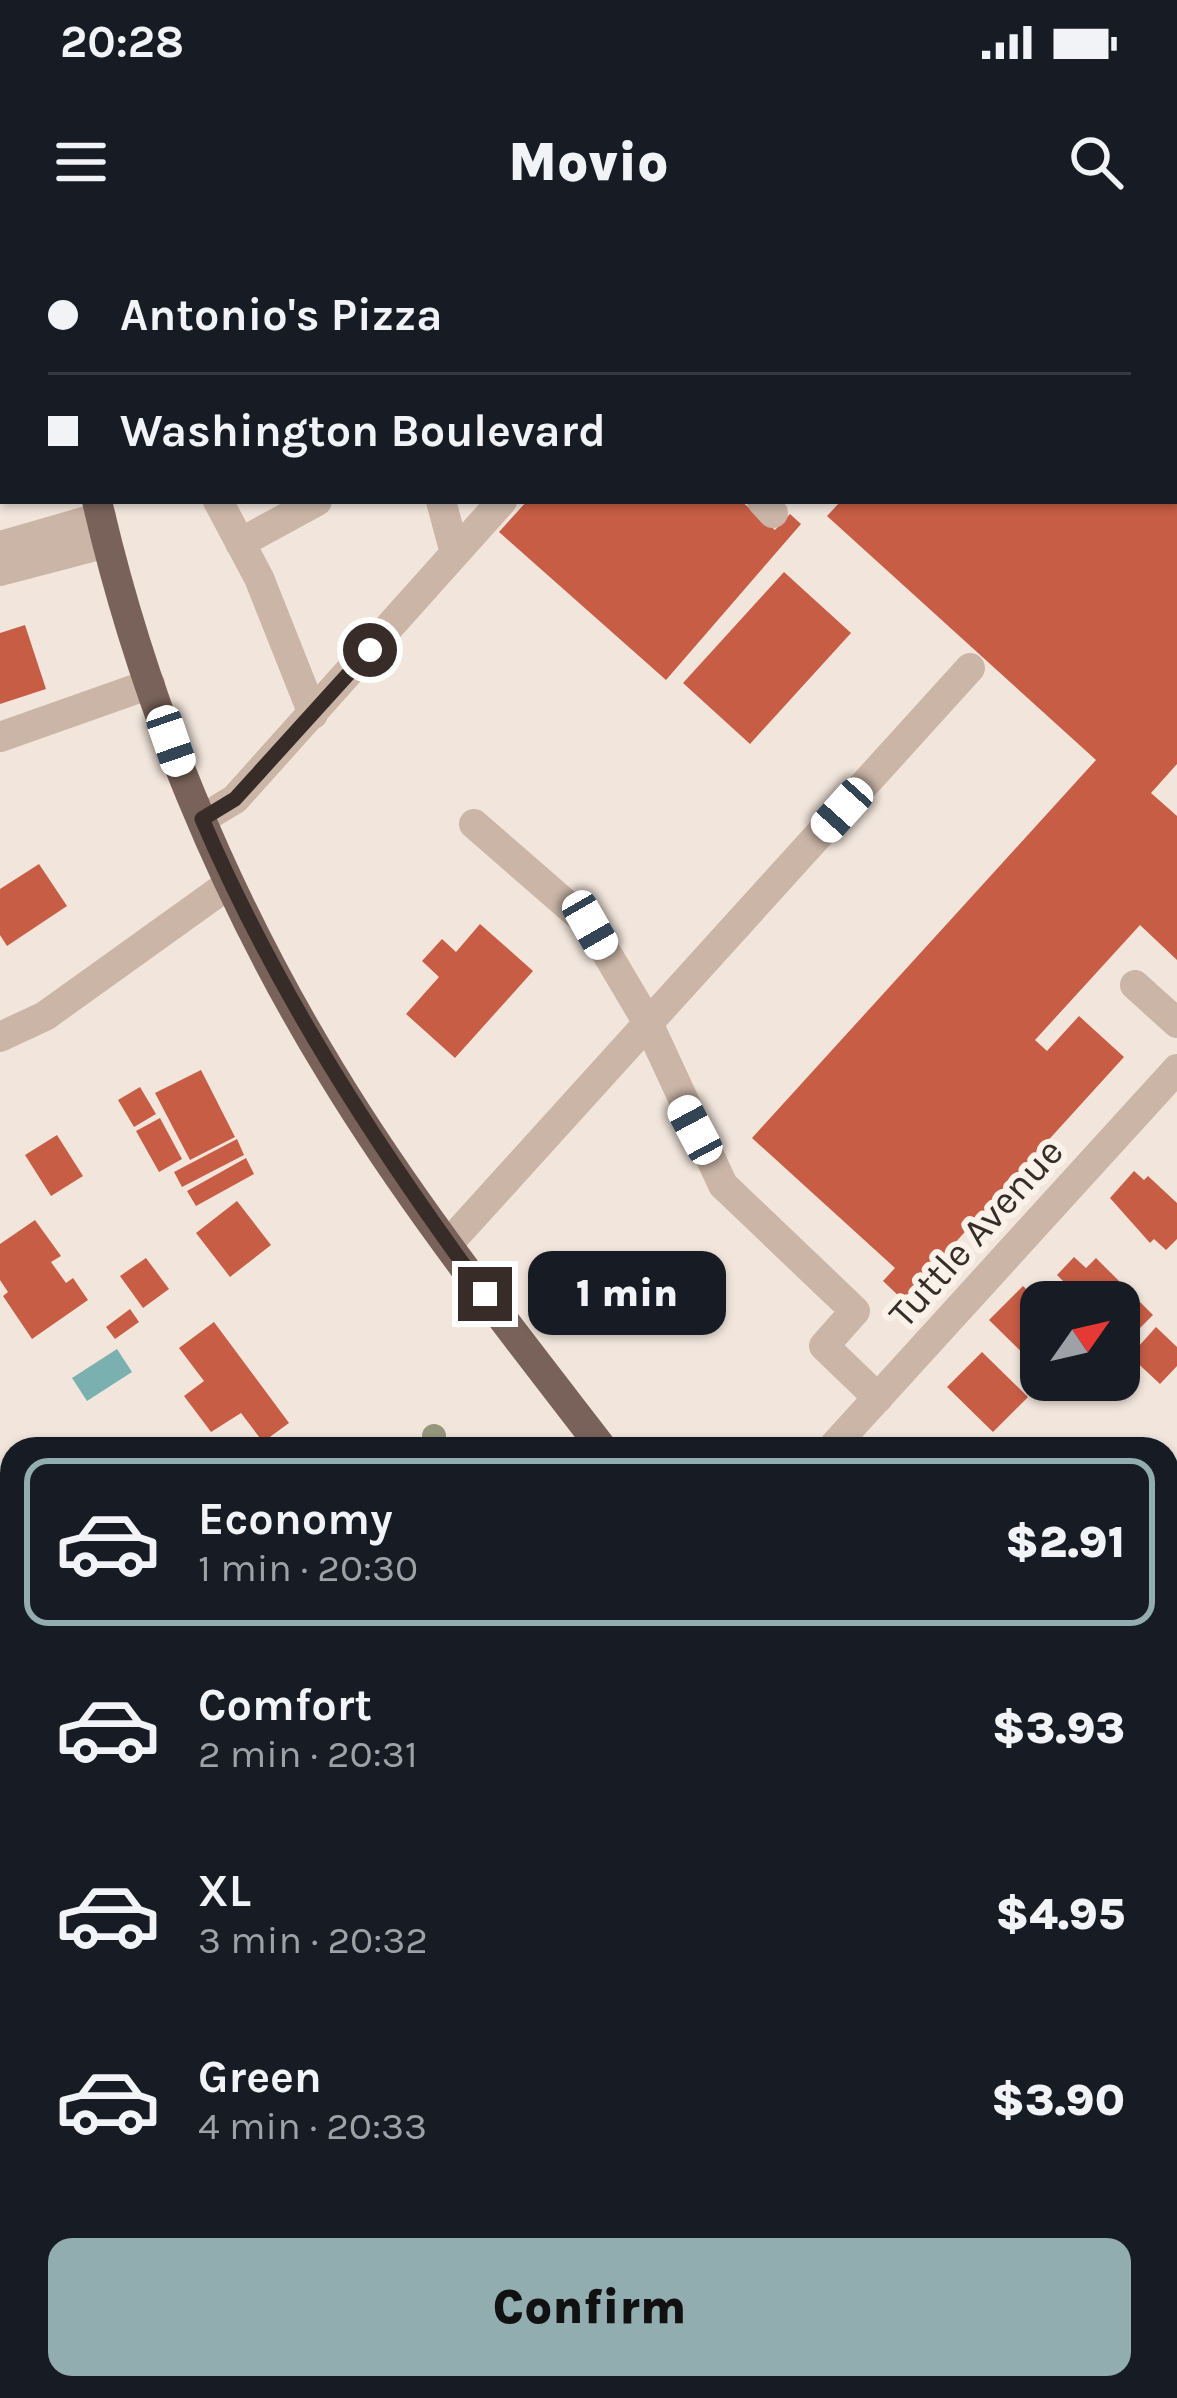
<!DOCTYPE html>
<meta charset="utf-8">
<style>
:root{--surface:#171b24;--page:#20242c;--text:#f1f3f6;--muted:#9ea1a6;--line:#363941;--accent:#92adaf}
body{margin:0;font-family:Karla,sans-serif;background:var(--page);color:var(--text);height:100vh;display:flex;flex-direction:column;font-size:45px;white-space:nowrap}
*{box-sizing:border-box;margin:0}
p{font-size:39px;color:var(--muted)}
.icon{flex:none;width:66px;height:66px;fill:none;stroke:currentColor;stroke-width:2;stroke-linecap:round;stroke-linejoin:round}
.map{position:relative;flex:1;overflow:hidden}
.side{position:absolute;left:0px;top:1197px;width:1179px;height:963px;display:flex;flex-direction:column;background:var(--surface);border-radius:36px 36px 0 0;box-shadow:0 3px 9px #0004}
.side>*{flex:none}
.guide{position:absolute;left:0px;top:0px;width:1179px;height:264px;box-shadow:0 3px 9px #0004;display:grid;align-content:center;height:264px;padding:0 48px;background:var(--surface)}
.needle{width:78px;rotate:56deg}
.buttons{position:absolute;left:1020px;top:1041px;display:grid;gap:24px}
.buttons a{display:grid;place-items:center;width:120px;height:120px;border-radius:24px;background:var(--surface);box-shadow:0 3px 9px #0004;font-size:60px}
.end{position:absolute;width:54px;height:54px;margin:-27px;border:15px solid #372c28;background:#fff;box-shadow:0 0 0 6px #fff}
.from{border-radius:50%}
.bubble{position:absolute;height:84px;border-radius:24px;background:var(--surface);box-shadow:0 3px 9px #0004;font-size:39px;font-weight:800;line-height:84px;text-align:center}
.car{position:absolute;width:36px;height:72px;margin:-36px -18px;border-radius:15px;box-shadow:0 0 9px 3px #0007;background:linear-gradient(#fff 24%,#345 0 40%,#fff 0 76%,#345 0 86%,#fff 0)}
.guide b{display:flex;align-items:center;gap:42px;height:114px;font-size:45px}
.guide b+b{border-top:3px solid var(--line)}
.guide i{width:30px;height:30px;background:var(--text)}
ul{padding:21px 0 0;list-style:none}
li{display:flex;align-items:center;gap:36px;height:168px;margin:0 24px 18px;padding:0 24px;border:6px solid transparent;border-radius:24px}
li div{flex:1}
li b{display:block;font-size:45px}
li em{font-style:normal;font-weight:800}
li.active{border-color:var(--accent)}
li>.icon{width:108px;height:108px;stroke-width:1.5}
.primary-button{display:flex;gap:24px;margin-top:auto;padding:24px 48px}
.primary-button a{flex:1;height:138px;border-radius:24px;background:var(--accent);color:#111;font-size:48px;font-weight:800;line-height:138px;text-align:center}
.status{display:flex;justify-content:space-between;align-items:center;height:84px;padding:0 60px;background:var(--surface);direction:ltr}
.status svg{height:33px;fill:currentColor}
header{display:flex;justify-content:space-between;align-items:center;height:156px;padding:0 48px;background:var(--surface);font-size:54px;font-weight:800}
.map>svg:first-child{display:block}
.green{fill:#b7c19b}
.water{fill:#7ab0af}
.building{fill:#c75d45}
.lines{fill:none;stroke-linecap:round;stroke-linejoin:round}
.minor{stroke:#cab5a7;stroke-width:30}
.major{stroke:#796259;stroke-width:30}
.tree{fill:#95967b}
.route{stroke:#372c28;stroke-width:15}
.labels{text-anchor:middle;stroke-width:12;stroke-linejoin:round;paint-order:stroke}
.street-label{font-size:39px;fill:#372c28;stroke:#faf1e8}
</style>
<div class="status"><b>20:28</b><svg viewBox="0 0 49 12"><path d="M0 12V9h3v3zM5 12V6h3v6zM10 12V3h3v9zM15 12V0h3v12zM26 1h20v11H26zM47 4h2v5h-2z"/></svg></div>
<header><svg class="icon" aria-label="menu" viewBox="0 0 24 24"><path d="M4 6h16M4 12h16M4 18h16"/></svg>Movio<svg class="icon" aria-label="search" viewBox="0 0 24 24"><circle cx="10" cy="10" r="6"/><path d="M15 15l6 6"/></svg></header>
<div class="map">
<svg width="1177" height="2158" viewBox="0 0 1177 2158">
<rect width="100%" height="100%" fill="#f2e6dc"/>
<path class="green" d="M0 1252 12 1263V2148H730L737 2158H0Z"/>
<path class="water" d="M117 1109 132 1132 87 1161 72 1138Z"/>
<path class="building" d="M527 261H741L775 290 790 274 801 284 666 440 499 292Z
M841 261H1177V524L1151 553 1177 576V720L1140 685 1035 800 1047 811 1079 776 1124 817 903 1060 883 1041 895 1028 752 898 1096 520 827 276Z
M784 332 851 393 750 504 683 443Z
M25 385 46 449 0 464V393Z
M39 624 67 666 7 706 0 695V649Z
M480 684 533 731 455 818 406 774 439 737 422 721 442 699 456 712Z
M201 830 235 897 190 920 155 853Z
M140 847 156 874 134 887 118 860Z
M160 878 182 919 159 932 136 891Z
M57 895 83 936 51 956 25 915Z
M237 899 244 915 182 947 174 932Z
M246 918 254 934 196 966 187 951Z
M1134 931 1144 940 1148 936 1177 963V999L1166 1010 1154 999 1150 1003 1110 958Z
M237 961 271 1005 230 1037 196 993Z
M35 980 61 1016 51 1022 66 1043 73 1038 88 1060 32 1099 3 1056 8 1052 0 1040V1004Z
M1074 1017 1086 1028 1096 1018 1153 1075 1125 1103 1119 1098V1062H1084L1057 1035Z
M146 1018 169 1049 143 1068 120 1036Z
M1023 1046 1041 1064 1037 1127 989 1080Z
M130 1069 139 1082 115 1099 106 1087Z
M214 1082 289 1183 263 1202 241 1173 211 1192 184 1156 204 1141 179 1108Z
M1156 1087 1177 1107V1126L1160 1144 1130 1116Z
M982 1112 1028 1157 993 1192 947 1147Z
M1167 1562H1177V1666H1167Z
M1177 1686V1780L1173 1784 1167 1778V1696Z
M855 2148H888L894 2158H850L847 2153Z"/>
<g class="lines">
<path class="minor" d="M358 0 360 3
M517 0 519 3
M185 3 190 0
M309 3 313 0
M736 3 738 0
M0 134 3 133
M0 211 3 210
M218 261 259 338 313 474
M441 261 455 313
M762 261 773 273
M240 303 317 261
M0 306 101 277
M0 331 107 303
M0 497 150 444
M202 579 235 559 502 261
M474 584 590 685 648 783 723 945 855 1071 824 1106 878 1158
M1135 745 1177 783
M0 797 45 776 229 644
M448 1004 970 428
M831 1209 1177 829
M1167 1523 1177 1532
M0 1614 12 1598
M0 1667 12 1676
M5 1787 12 1810
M1167 1821 1177 1832
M1167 1875 1177 1864
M106 2148 109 2158
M408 2148 416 2158
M541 2148 549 2158"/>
<path class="major" d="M43 0V3
M97 261C143 461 224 657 331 832 411 964 509 1087 603 1209
M1167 1953 1177 1966"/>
</g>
<circle class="tree" cx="434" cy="1196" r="12"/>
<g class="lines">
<path class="route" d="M370 410 235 559 202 579C276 751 374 903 485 1054"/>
</g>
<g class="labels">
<g class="street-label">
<text transform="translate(975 992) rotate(-48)" y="14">Tuttle Avenue</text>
</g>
</g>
</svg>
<div class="buttons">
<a><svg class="needle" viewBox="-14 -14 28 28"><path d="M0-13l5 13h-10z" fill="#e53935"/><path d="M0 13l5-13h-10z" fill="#9ea1a6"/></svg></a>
</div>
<i class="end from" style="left:370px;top:410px"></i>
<i class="end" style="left:485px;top:1054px"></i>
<div class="bubble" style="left:528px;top:1011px;width:198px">1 min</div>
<i class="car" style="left:171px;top:501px;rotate:161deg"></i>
<i class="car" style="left:842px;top:570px;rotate:222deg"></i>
<i class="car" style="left:590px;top:685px;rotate:150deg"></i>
<i class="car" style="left:695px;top:890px;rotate:332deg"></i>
<div class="guide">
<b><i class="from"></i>Antonio's Pizza</b>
<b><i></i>Washington Boulevard</b>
</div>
<section class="side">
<ul>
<li class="active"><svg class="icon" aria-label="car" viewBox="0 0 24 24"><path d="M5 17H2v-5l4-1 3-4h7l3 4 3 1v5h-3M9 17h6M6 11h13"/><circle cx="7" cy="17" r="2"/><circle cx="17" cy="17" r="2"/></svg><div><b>Economy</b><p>1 min · 20:30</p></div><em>$2.91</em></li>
<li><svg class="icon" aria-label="car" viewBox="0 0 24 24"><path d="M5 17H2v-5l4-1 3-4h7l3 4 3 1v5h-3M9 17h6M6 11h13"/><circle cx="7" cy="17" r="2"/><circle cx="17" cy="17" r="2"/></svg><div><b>Comfort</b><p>2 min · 20:31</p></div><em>$3.93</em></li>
<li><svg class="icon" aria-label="car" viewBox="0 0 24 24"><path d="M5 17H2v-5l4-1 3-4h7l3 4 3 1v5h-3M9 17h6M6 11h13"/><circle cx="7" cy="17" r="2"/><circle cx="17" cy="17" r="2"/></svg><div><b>XL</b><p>3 min · 20:32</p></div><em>$4.95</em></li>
<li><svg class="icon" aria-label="car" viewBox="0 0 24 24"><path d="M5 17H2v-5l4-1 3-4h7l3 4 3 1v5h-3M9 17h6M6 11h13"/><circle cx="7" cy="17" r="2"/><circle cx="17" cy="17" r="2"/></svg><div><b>Green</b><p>4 min · 20:33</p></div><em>$3.90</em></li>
</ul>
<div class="primary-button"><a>Confirm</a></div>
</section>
</div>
